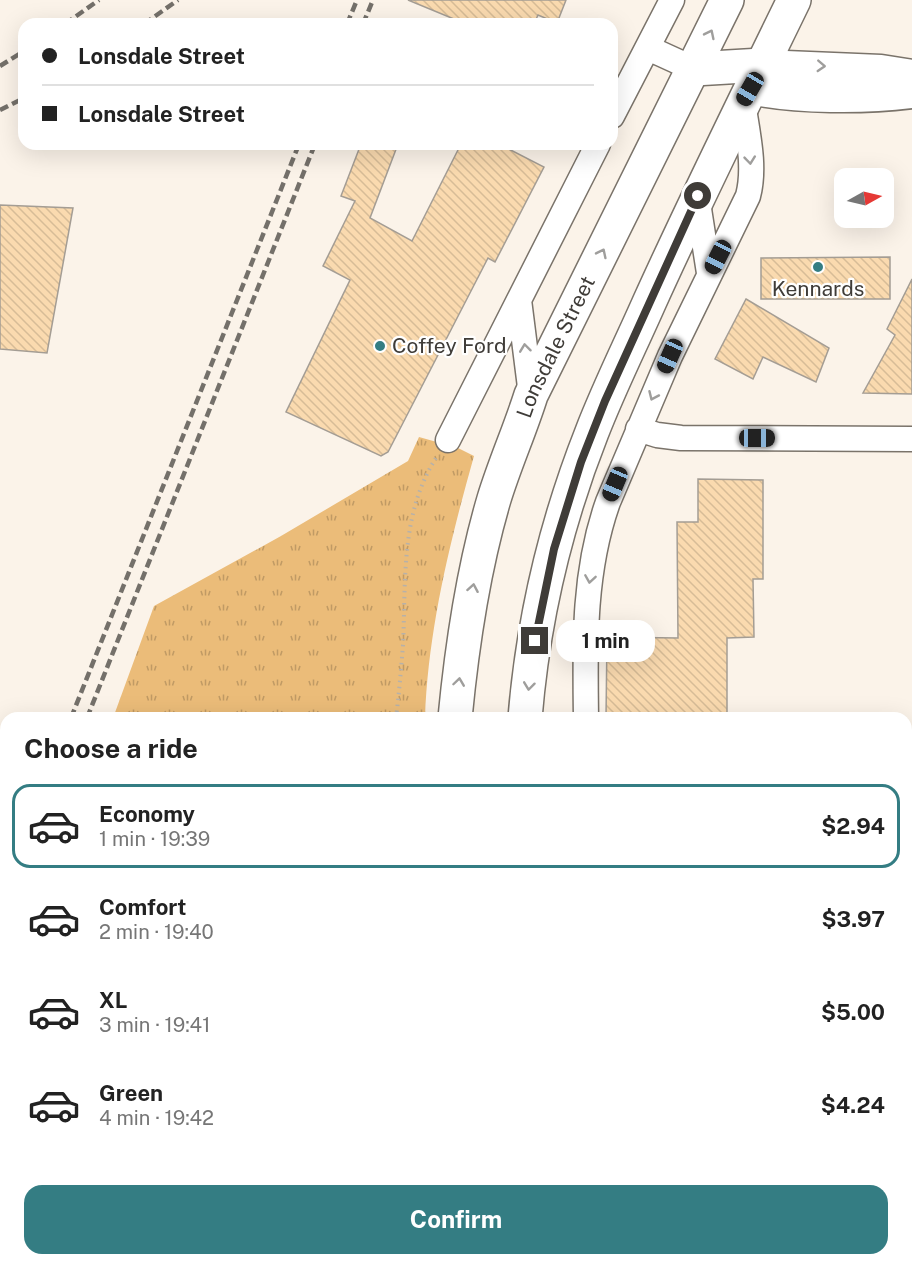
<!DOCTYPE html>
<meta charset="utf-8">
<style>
:root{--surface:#fff;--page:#f2f2f2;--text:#222;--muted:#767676;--line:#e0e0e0;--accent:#347d83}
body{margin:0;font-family:"Public Sans",sans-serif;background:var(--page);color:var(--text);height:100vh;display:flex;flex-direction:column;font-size:22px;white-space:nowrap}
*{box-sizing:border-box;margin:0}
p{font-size:20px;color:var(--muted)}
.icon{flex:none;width:33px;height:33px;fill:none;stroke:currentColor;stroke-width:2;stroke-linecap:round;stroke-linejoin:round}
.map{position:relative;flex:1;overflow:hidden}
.panel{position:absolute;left:0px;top:712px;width:912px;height:554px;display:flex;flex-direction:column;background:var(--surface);border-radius:18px 18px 0 0;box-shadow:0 6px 24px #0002}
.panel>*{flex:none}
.top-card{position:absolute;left:18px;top:18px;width:600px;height:132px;border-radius:18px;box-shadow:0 6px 24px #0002;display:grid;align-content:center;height:132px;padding:0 24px;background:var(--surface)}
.needle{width:39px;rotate:82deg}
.buttons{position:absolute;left:834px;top:168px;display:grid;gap:12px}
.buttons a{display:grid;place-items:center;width:60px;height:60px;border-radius:12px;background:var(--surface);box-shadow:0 6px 24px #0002;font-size:30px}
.end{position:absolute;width:27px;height:27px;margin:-14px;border:8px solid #3f3c38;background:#fff;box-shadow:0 0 0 3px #fff}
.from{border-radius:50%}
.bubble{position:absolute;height:42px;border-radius:18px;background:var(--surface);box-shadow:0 6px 24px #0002;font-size:20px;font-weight:700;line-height:42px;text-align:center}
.car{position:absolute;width:18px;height:36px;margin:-18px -9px;border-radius:8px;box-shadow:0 0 4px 2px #0007;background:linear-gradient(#222 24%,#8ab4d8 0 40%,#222 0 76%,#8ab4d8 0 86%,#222 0)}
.top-card b{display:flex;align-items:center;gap:21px;height:57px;font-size:22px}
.top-card b+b{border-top:2px solid var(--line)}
.top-card i{width:15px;height:15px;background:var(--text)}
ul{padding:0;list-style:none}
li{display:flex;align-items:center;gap:18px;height:84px;margin:0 12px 9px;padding:0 12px;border:3px solid transparent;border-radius:18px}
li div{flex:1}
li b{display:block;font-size:22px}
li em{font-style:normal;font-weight:700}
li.current{border-color:var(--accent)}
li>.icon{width:54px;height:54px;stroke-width:1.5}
h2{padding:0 24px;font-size:27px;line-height:72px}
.cta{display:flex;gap:12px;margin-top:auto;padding:12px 24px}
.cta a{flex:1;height:69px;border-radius:18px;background:var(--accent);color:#fff;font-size:24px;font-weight:700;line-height:69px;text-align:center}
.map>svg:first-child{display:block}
.grass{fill:url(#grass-tufts)}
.building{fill:url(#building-back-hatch);stroke:#a49d94;stroke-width:1.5}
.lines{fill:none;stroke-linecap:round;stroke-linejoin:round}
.minor-casing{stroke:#7a736a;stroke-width:27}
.major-casing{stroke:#7a736a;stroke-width:33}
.highway-casing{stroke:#7a736a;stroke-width:36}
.path{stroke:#b7b1a9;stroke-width:4;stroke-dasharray:1.5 4.5;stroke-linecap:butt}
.minor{stroke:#fff;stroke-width:24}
.major{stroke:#fff;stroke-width:30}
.highway{stroke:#fff;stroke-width:33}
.rail{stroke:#74706a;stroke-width:4.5;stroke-dasharray:9 4.5;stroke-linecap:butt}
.oneway{stroke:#9f9e9c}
.route{stroke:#3f3c38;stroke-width:8}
.poi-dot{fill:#347d83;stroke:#fff;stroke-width:2}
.labels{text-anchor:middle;stroke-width:4.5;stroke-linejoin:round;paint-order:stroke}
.poi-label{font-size:21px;fill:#3f3c38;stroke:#fff}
.street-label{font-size:21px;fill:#3f3c38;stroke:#fff}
</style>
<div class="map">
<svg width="912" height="1265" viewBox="0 0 912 1265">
<defs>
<pattern id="grass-tufts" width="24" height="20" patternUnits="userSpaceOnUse" patternTransform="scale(1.5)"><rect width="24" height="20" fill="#ebbc79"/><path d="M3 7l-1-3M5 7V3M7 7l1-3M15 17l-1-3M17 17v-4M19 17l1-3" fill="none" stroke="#c09a64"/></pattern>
<pattern id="building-back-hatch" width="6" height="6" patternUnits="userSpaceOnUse" patternTransform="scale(1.5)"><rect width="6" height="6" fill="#fadaaf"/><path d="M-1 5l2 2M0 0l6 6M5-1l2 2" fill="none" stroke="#d7bc97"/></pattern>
</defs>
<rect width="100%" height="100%" fill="#fbf3e9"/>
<path class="grass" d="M419 437 458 448 474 456C450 541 428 630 425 718H113L154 606 281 536 408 461Z"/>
<path class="building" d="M408 0H566L557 23 538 15 534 24H466Z
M361 144H398L370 218 412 241 461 144H499L544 167 495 262 488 258 388 452 381 456 286 412 350 280 323 266 355 201 341 196Z
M0 205 73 208 47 353 0 349Z
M890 257V299H761V258Z
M912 279V394L863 393 895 335 887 329Z
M746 299 829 348 816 382 763 357 753 379 715 359Z
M698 479 763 480V579H753L754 637 727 638V718H606L607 637 678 638 677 522H698Z"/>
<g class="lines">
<defs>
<path id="minor" d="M648 48 694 69
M612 116 672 0
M697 196 709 273
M519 300 531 395
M638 429 657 435 681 438 912 439
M448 440 598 144
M586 718C585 645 583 572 608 502L670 356 748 196C756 166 747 131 743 102
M906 787 912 788
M0 803 6 800
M906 1146H912
M596 1260 599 1265"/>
<path id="major" d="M762 65 881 70 912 75
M750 89C796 99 865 99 912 93"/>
<g id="highway">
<path d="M694 69 762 65"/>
<path id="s1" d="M455 718C462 645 473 570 494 499 505 463 520 430 531 395L727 0"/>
<path d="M525 718C533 621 556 523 592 432 609 388 630 346 649 303 695 201 745 101 794 0"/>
<path d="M0 1029H6"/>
<path d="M0 1061H6"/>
<path d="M449 1260 450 1265"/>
<path d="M483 1260V1265"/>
<path d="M550 1260 551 1265"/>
</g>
</defs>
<use href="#minor" class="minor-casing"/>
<use href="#major" class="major-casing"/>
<use href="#highway" class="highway-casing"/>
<path class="path" d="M396 718C399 694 401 670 403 645 406 583 400 514 436 458"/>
<use href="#minor" class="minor"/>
<use href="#major" class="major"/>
<use href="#highway" class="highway"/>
<path class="rail" d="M65 24 99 0
M144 24 178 0
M347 24 357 0
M363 24 373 0
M0 66 24 51
M0 110 24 98
M71 718 299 144
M87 718 315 144
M0 896 6 880
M0 936 6 921"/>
</g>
<defs><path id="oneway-chevron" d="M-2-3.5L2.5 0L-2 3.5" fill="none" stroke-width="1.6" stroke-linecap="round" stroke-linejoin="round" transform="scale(1.5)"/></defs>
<g class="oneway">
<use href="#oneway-chevron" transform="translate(710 34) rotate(-64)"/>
<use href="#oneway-chevron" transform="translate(821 66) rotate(3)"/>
<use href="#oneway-chevron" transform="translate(750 160) rotate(84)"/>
<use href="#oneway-chevron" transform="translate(602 253) rotate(-64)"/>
<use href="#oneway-chevron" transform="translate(525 348) rotate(-97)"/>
<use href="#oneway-chevron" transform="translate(653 396) rotate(114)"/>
<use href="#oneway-chevron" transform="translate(590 579) rotate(99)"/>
<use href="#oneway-chevron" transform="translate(473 588) rotate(-80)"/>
<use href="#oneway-chevron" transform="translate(459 682) rotate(-82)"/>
<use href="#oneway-chevron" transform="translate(529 686) rotate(97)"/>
</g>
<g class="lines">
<path class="route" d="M535 641 554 549 581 462 605 401 698 196"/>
</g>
<g class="poi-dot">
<circle cx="818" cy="267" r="6"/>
<circle cx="380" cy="346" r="6"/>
</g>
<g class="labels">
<g class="poi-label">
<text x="818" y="296">Kennards</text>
<text x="392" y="353" text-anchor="start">Coffey Ford</text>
</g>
<g class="street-label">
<text dy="7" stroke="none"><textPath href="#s1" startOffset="387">Lonsdale Street</textPath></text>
</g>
</g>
</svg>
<div class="buttons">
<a><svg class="needle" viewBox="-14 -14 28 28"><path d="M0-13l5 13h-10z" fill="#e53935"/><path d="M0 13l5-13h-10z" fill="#767676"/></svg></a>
</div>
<i class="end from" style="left:698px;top:196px"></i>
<i class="end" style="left:535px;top:641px"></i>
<div class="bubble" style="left:556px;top:620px;width:99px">1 min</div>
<i class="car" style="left:750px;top:89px;rotate:210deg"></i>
<i class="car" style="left:718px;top:257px;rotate:207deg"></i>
<i class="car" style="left:670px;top:356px;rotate:204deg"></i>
<i class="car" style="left:757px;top:438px;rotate:90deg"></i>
<i class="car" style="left:615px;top:484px;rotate:203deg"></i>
<div class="top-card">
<b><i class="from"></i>Lonsdale Street</b>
<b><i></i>Lonsdale Street</b>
</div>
<section class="panel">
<h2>Choose a ride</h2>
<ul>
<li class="current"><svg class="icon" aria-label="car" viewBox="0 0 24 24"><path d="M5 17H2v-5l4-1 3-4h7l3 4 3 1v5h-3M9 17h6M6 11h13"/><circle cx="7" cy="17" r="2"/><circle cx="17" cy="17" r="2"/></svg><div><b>Economy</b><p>1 min · 19:39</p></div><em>$2.94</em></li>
<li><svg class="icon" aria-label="car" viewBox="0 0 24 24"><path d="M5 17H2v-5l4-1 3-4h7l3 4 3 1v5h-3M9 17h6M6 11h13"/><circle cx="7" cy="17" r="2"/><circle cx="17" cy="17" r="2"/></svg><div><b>Comfort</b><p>2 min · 19:40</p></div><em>$3.97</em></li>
<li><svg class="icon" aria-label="car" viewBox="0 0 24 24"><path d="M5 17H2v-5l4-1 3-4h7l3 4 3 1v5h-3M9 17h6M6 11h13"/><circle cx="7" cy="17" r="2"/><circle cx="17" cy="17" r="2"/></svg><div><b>XL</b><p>3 min · 19:41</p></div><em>$5.00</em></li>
<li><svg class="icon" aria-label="car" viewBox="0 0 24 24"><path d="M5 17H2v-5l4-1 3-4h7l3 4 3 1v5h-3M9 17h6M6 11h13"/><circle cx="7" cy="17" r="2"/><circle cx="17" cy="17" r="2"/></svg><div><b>Green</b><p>4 min · 19:42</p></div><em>$4.24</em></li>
</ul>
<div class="cta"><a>Confirm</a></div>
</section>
</div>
